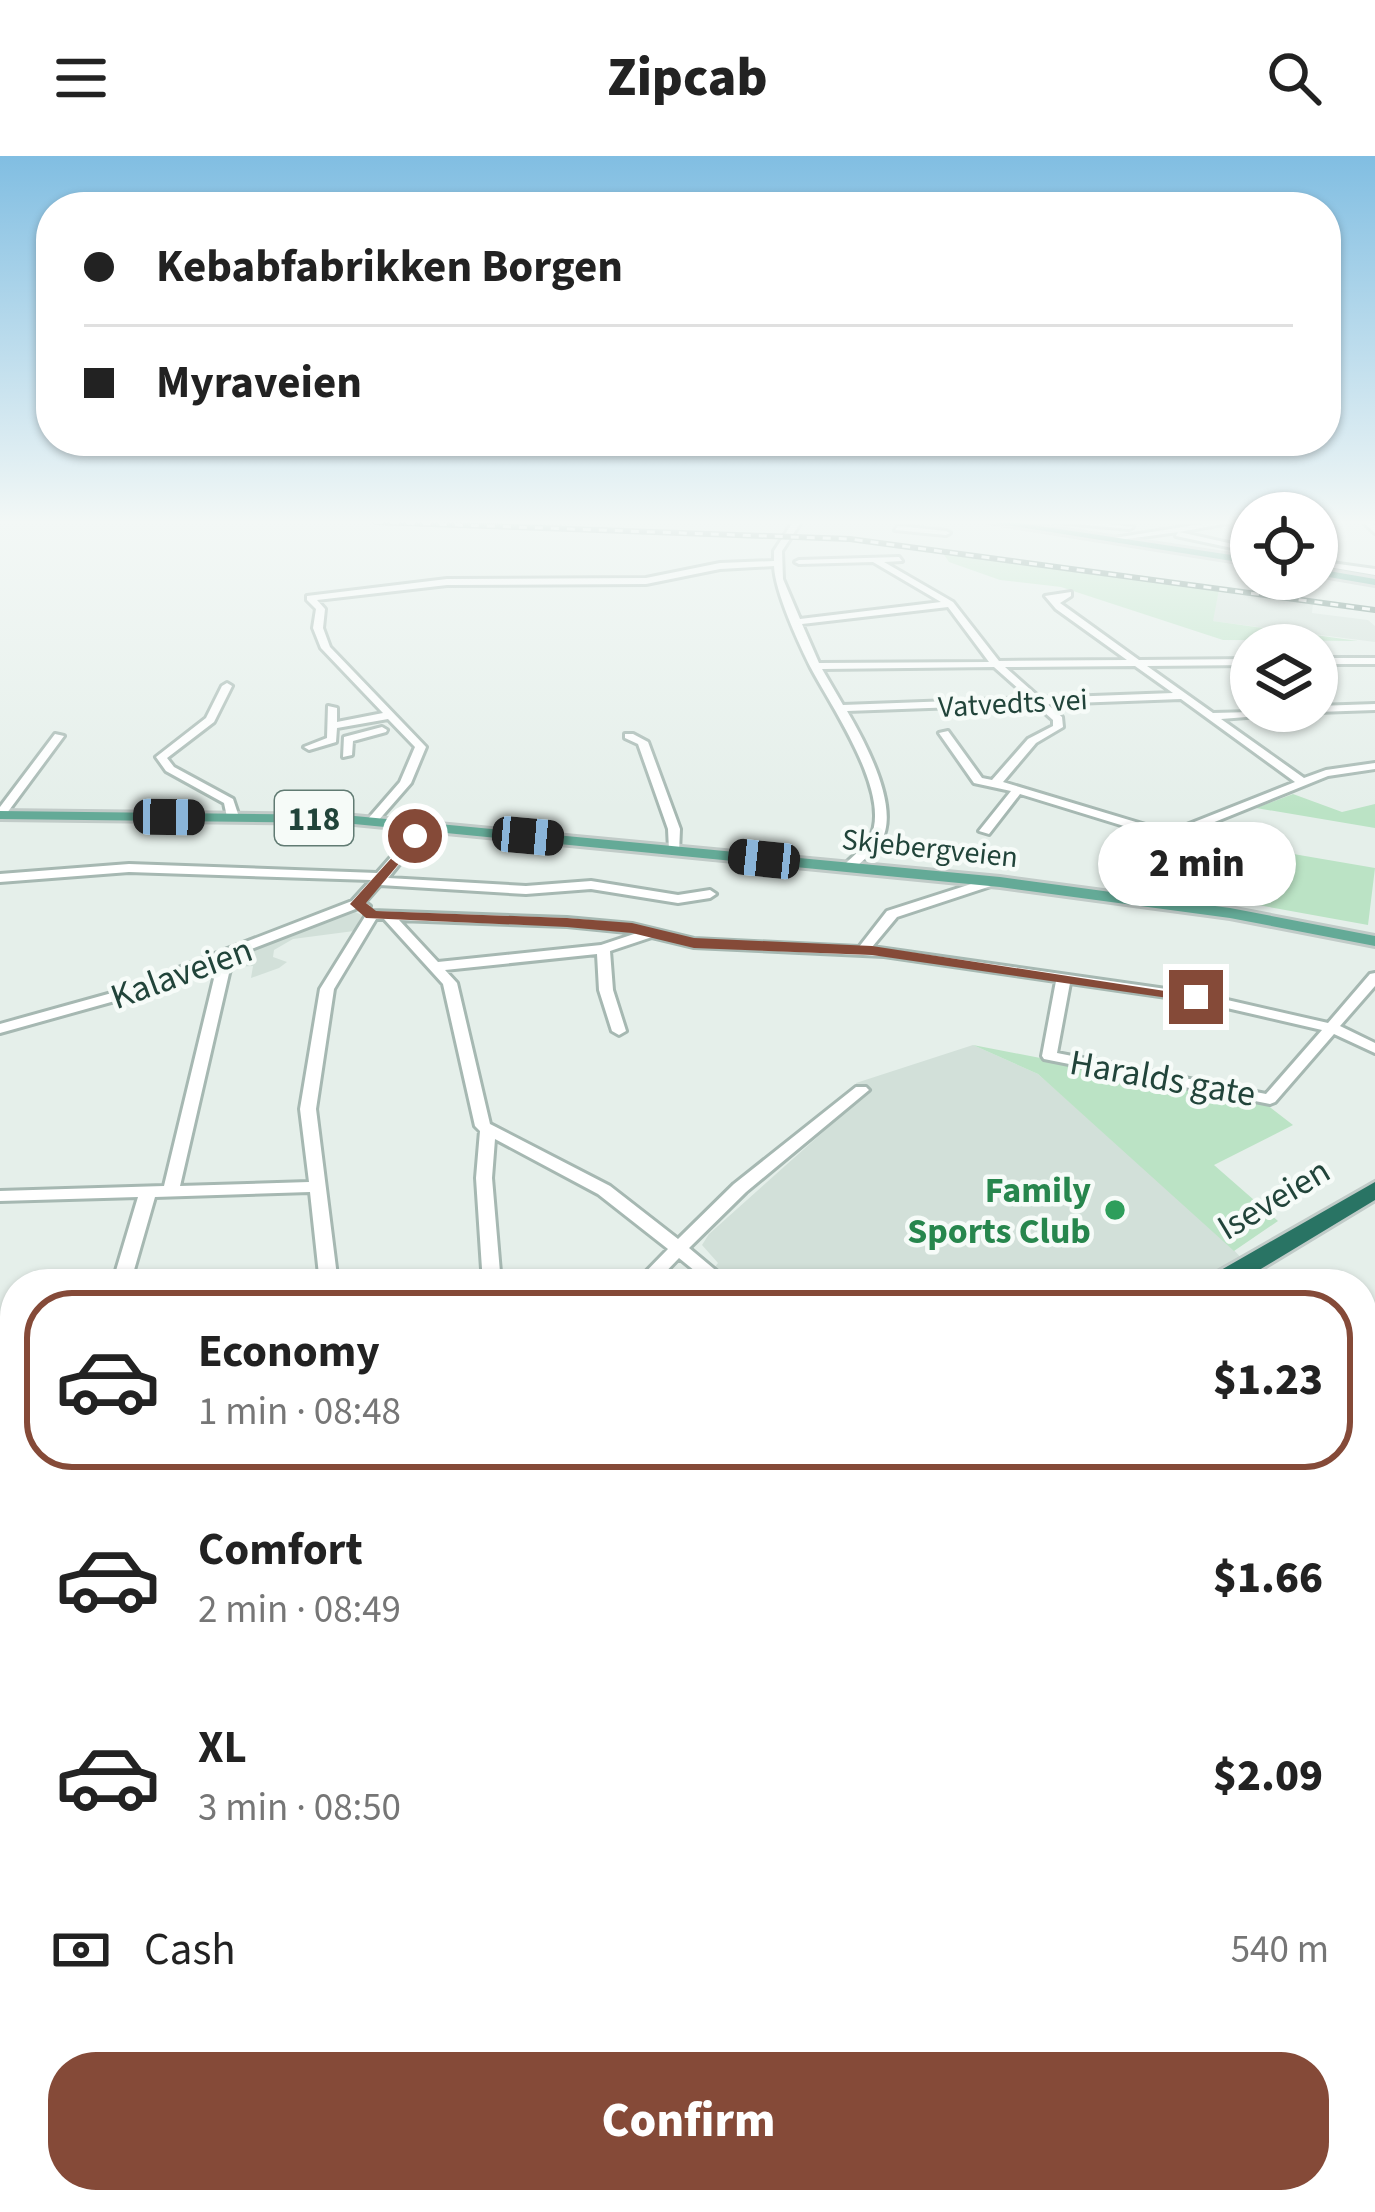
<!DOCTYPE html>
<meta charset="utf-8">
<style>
:root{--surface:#fff;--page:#f2f2f2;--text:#222;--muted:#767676;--line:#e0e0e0;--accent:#854a38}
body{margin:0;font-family:"Source Sans 3",sans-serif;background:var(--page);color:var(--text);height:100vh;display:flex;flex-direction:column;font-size:45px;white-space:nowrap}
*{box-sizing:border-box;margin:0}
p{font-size:39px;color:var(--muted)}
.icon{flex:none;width:66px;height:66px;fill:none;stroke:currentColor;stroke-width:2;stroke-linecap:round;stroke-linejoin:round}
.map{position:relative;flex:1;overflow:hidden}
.details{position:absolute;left:0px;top:1113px;width:1377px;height:945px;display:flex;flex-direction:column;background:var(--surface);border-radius:48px 48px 0 0;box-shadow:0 3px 9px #0004}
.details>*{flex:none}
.hud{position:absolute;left:36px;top:36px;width:1305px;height:264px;border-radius:48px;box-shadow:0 3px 9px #0004;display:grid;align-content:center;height:264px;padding:0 48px;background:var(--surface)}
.fabs{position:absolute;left:1230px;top:336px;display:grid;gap:24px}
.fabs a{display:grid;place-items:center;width:108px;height:108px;border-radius:50%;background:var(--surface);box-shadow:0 3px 9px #0004;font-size:60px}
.end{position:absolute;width:54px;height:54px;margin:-27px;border:15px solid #854a38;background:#fff;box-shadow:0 0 0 6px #fff}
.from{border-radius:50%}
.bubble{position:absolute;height:84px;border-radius:42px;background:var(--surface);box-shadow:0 3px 9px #0004;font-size:39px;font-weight:800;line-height:84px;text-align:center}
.car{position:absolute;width:36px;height:72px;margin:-36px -18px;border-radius:15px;box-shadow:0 0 9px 3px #0007;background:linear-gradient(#222 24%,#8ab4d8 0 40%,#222 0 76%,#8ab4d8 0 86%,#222 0)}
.hud b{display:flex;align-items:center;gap:42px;height:114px;font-size:45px}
.hud b+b{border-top:3px solid var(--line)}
.hud i{width:30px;height:30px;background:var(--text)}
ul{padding:21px 0 0;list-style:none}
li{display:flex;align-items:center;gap:36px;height:180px;margin:0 24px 18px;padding:0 24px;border:6px solid transparent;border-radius:48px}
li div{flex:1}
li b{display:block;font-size:45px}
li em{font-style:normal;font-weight:800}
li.active{border-color:var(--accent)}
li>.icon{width:108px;height:108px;stroke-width:1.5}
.pay{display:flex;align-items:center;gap:30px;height:132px;padding:0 48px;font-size:45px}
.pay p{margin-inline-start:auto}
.primary-button{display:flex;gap:24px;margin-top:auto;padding:24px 48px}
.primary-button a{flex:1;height:138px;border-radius:48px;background:var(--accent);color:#fff;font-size:48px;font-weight:800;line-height:138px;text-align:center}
header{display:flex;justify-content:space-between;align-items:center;height:156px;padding:0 48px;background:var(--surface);font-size:54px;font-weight:800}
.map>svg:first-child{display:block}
.built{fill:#d2e0d9}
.green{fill:#bbe3c5}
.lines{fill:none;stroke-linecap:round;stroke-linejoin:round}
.minor-casing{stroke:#a6b8b2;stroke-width:6}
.major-casing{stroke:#c1cbc8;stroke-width:6}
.highway-casing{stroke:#c1cbc8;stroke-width:6}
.minor{fill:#fff;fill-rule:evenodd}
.major{fill:#64aa97;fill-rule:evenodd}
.highway{fill:#297464;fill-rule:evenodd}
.rail-casing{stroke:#5c7f75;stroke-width:6}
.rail{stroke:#f6fbf8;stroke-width:3;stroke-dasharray:8;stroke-linecap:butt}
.route{fill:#854a38}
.leisure-dot{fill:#2e9e5b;stroke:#f6fbf8;stroke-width:4.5}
.labels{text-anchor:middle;stroke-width:9;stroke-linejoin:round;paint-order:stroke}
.far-street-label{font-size:30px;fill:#21443a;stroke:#f6fbf8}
.shield{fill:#f6fbf8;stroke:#617b73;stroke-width:3}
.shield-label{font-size:33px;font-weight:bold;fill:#21443a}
.street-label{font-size:36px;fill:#21443a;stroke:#f6fbf8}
.leisure-label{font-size:36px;font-weight:bold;fill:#27864d;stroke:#f6fbf8;text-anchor:end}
</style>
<header><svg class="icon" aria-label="menu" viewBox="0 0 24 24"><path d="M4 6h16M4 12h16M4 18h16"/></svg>Zipcab<svg class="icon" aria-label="search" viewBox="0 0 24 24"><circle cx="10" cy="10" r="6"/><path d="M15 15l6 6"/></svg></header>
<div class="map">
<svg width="1375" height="2056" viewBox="0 0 1375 2056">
<rect width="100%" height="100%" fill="#e5efea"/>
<path class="built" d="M1219 434 1313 447 1312 457 1368 464 1375 470V486L1212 465Z
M353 755 362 759 354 775 293 783 274 794 273 801 287 806 279 812 251 822 253 810 236 811 230 821 235 800Z
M973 889 1038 918 1222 1081 1265 1128H701L718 1107 702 1089 709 1078 860 943 856 927Z
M1362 1233 1375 1247V1441L1362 1453Z
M0 1690 15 1692V2043H149L142 2056H0Z"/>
<path class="green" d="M940 393 1219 434 1213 465 1358 485 1223 484 1061 431 1000 424 949 406Z
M1293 638 1342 656 1375 648V672L1256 652Z
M1188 680 1375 712 1368 769 1170 733Z
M973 889 1262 945 1293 969 1214 1009 1278 1065 1234 1095 1038 918Z"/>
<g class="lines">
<defs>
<path id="minor" d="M793 366H801L782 395 783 423 800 463 941 446 873 406 799 408 795 406 799 404 899 401 902 405 884 406 953 446 999 505 1127 504 1056 453 1045 440 1071 436V440L1060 447 1139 504 1251 503V509L1147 510 1213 557 1288 555 1283 558 1221 563 1304 622 1326 614 1375 607V613L1328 620 1175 682 1150 745 1144 749 1138 745 1163 682 1020 638 989 678 979 675 1011 635 974 627 939 577 948 575 982 622 992 624 1028 583 1053 570V564L1035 548 847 555C864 584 901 652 881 685 875 695 862 705 853 714H845V708C852 701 865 691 870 682 893 639 831 550 811 512 799 488 775 436 774 410L720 413 646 428 447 429 317 444 325 453 323 472 330 491 426 591 411 627 377 666 373 668 367 664 400 626 415 591 388 563 337 572 336 586 309 594 304 591 327 582 328 550 337 552V566L383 557 321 492 313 472 316 453 307 444V440L447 423 646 422 720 407 774 405V395ZM948 451 989 506 819 507 802 468ZM1135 510 1173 537 1040 542 1005 511ZM994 511 1029 542 843 549 822 513ZM1181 543 1295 626 1169 676 1003 626 1036 587 1063 571 1062 561 1047 548Z
M1055 366H1091L1133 371 1129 373Z
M1214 366H1234L1179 376 1251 392V396L1176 380 1178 376 1112 385 1108 383Z
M1363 366H1371L1375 370V377Z
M898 370 946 375 950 377 946 379 895 374Z
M1317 405 1375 413V419L1317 409Z
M1317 502H1375V508H1317Z
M227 527 232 530 214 566 167 602 174 611 233 643 239 661 233 664 227 661 224 647 166 615 156 601 206 562 222 530Z
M1375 548V554L1317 556 1313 555H1317V550Z
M382 571 387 574 386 576 353 585 352 599 343 601 344 581Z
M55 578 64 580 4 661 0 662V651Z
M625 578H633L648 586 680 673 679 697 675 698 669 694 668 673 638 588 625 582Z
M424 666 430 670 388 722 526 730 591 725 678 739 710 734 716 738 710 742 678 747 591 733 526 738 380 729 365 746 370 750 369 753 358 752 233 800 180 1030 309 1026 300 953 320 833 366 759 372 755 567 762 632 768 694 783 859 791 887 755 993 721 999 725 997 728 897 761 872 791 1201 838 1328 867 1370 818 1375 817V830L1340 870 1375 887V897L1334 878 1275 946 1270 948 1044 903 1042 900 1056 825 884 800 694 791 652 781 610 795 613 834 626 875 619 879 612 875 599 834 597 798 445 814 457 827 490 968 610 1030 678 1083 734 1028 856 931H866L869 934 746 1036 689 1092 732 1128H711L679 1102 654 1128H634L668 1093 598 1038 495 983 492 1022 501 1128H483L476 1022 480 975 475 970 443 828 384 763H376L334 833 316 953 338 1128H320L310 1036 155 1041 130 1128H112L138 1041 0 1045V1035L164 1030 218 806 129 841 0 877V868L119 835 352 745 371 724 129 716 0 726V718L129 708 377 717 420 668ZM399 764 567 770 637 777 601 789 438 806ZM1070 827 1201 846 1322 874 1266 938 1057 897Z
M1375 1648V1678L1362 1686V1656Z
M1362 1831 1375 1839V1872L1362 1864Z
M1052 2043H1082L1081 2056H1051Z"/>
<path id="major" d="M987 366H1012L1251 402V408Z
M1317 413 1375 423V429L1317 419Z
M0 655 344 659 1000 721 1230 752 1375 780V790L1230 762 1000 731 344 667 0 663Z"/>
<path id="highway" d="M1375 1026V1044L1236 1128H1203L1207 1122Z
M145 2043H189L183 2056H139Z"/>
</defs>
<use href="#minor" class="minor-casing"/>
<use href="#major" class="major-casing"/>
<use href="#highway" class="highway-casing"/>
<use href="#minor" class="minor"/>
<use href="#major" class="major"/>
<use href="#highway" class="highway"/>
<defs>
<path id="rail" d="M375 366 850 383 1375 454"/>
</defs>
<use href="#rail" class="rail-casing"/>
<use href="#rail" class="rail"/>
</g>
<linearGradient id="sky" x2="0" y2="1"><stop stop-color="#81bee2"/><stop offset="0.56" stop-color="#f3f8f6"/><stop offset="1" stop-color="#f3f8f6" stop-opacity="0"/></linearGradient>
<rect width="1375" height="654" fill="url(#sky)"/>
<path class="route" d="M415 676 422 680 366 747 376 755 567 762 632 767 694 782 872 790 1204 841 1196 846 872 799 694 792 632 777 567 771 366 762 350 748Z"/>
<circle class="leisure-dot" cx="1115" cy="1054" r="12"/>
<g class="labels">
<g class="far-street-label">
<text transform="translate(1013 547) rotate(-3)" y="10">Vatvedts vei</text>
<text transform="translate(930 692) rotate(6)" y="10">Skjebergveien</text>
</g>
<rect class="shield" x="275" y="635" width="78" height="54" rx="9"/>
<g class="shield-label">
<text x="314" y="674">118</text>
</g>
<g class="street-label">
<text transform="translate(181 816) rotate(-20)" y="13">Kalaveien</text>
<text transform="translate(1163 921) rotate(10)" y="13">Haralds gate</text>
<text transform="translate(1273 1042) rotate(-31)" y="13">Iseveien</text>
</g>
<g class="leisure-label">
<text x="1091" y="1046">Family<tspan x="1091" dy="41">Sports Club</tspan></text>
</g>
</g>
</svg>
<div class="fabs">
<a><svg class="icon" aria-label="locate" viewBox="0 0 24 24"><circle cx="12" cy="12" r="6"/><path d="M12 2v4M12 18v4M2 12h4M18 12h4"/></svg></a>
<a><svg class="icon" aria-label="layers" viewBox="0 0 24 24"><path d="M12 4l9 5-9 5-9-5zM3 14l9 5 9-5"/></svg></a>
</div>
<i class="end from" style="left:415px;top:680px"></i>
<i class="end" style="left:1196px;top:841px"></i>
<div class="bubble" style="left:1098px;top:666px;width:198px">2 min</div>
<i class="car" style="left:169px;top:661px;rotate:91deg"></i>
<i class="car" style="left:528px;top:680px;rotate:95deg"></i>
<i class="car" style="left:764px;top:703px;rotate:276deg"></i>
<div class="hud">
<b><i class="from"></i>Kebabfabrikken Borgen</b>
<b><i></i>Myraveien</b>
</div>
<section class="details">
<ul>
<li class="active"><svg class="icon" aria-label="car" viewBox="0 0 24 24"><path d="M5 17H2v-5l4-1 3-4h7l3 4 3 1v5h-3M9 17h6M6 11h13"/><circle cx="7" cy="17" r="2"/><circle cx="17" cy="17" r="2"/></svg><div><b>Economy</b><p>1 min · 08:48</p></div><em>$1.23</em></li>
<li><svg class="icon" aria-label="car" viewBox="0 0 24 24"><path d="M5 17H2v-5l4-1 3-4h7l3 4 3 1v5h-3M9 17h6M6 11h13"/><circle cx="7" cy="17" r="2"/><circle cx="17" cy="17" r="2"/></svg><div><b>Comfort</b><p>2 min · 08:49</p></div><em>$1.66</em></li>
<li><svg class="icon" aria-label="car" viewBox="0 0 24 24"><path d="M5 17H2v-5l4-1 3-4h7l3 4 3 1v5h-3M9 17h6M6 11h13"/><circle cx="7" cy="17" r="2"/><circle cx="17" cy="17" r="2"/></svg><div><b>XL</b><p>3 min · 08:50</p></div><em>$2.09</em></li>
</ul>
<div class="pay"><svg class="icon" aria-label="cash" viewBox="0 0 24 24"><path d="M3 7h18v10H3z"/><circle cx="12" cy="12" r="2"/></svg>Cash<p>540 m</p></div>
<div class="primary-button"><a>Confirm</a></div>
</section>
</div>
